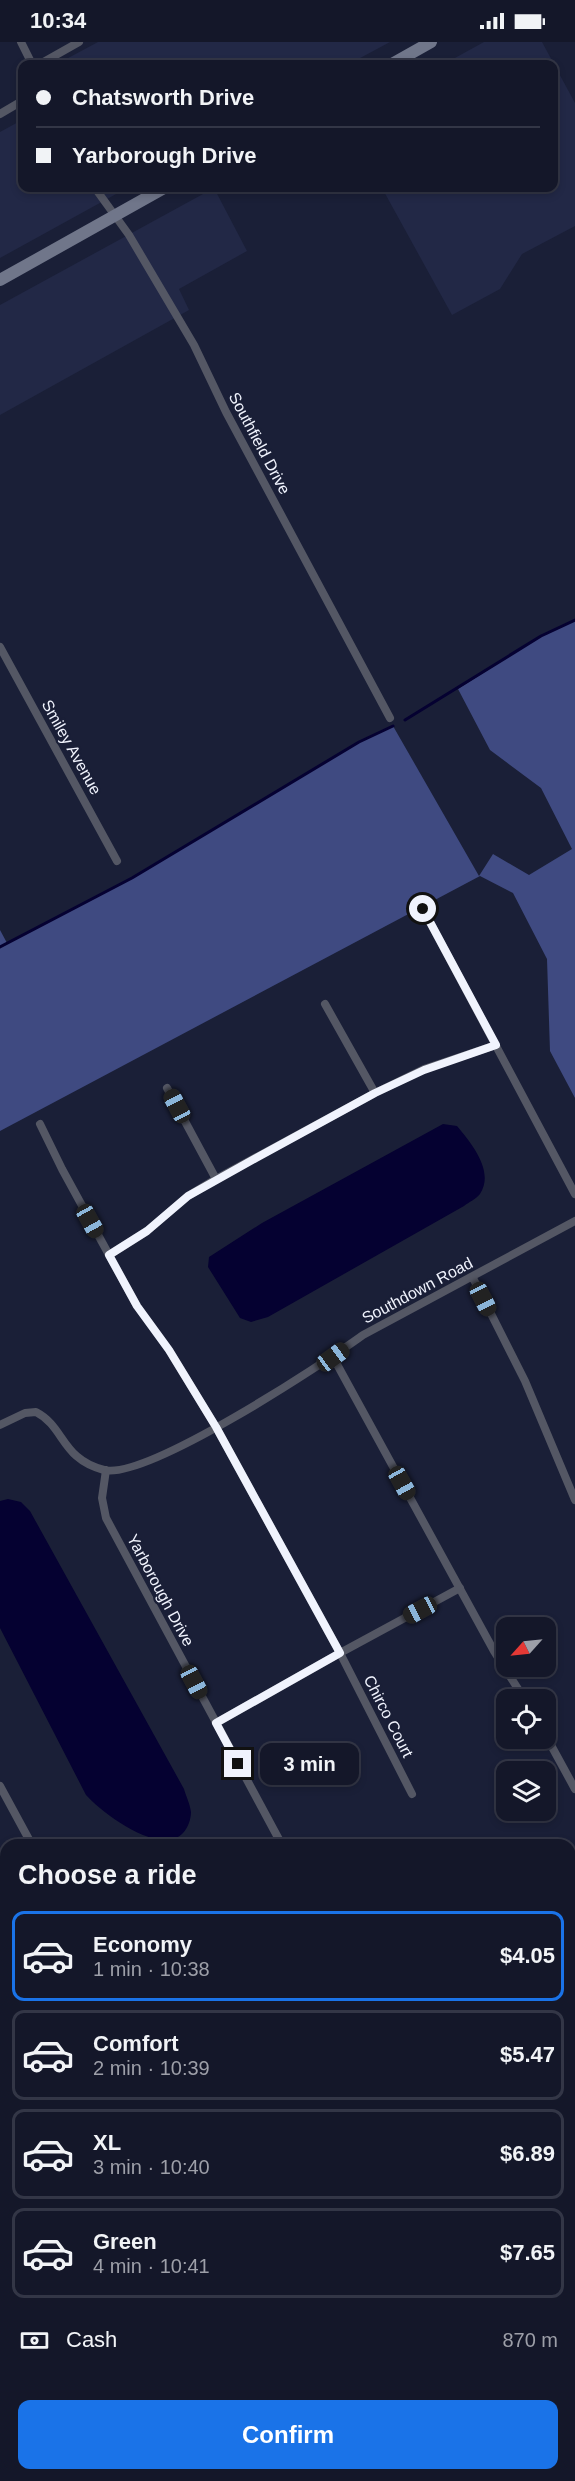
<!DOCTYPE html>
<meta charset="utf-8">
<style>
:root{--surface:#141729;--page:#212435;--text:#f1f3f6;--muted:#9d9fa8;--line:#333646;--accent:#1a73e8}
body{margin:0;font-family:Arial,sans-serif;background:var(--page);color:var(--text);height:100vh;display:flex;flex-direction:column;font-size:22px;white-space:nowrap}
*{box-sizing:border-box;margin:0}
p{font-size:20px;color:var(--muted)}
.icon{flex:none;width:33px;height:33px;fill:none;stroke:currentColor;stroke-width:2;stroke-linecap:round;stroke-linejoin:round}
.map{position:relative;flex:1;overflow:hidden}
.drawer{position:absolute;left:0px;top:1797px;width:576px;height:642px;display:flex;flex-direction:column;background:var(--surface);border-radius:18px 18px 0 0;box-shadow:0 3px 9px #0003,0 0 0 2px var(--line)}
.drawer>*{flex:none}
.banner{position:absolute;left:18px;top:18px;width:540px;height:132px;border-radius:12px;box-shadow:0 3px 9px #0003,0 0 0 2px var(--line);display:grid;align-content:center;height:132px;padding:0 18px;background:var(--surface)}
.needle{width:39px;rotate:243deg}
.buttons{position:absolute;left:496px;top:1575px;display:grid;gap:12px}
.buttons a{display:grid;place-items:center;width:60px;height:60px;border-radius:12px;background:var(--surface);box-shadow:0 3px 9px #0003,0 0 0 2px var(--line);font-size:30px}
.end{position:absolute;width:27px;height:27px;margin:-14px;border:8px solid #f0f3fd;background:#111;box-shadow:0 0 0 3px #111}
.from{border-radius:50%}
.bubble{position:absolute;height:42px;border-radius:12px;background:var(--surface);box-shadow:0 3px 9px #0003,0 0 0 2px var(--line);font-size:20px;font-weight:800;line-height:42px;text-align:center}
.car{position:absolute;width:18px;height:36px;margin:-18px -9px;border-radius:8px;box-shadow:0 0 4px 2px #0007;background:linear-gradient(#222 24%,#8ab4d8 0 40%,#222 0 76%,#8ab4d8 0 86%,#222 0)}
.banner b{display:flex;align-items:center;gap:21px;height:57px;font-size:22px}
.banner b+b{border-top:2px solid var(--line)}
.banner i{width:15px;height:15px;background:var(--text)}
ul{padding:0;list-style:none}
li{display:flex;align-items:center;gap:18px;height:90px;margin:0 12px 9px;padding:0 6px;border:3px solid var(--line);border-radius:12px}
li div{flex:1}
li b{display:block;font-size:22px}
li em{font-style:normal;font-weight:800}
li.selected{border-color:var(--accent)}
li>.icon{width:54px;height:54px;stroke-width:1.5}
h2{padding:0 18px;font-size:27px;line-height:72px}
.pay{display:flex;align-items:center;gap:15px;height:66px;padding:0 18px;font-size:22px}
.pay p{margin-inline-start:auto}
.primary-button{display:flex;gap:12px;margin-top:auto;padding:12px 18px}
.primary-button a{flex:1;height:69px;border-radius:12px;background:var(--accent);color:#fff;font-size:24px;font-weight:800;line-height:69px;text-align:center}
.status{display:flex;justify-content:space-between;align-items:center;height:42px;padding:0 30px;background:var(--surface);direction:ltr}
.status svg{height:16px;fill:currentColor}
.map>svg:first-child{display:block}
.built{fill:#222846}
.forest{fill:#3f4a81}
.water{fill:#050131}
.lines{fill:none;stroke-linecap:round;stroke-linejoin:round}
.stream{stroke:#050131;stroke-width:3}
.street{stroke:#545764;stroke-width:8}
.secondary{stroke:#70768a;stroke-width:12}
.route{stroke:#f0f3fd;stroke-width:8}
.labels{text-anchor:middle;stroke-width:4.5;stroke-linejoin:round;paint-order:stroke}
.street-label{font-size:16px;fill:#f0f3fd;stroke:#1a1f37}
</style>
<div class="status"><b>10:34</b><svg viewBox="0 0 49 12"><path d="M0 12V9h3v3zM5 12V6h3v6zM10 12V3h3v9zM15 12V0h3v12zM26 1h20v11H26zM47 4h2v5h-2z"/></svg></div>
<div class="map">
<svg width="575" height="2439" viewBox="0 0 575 2439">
<rect width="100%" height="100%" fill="#1a1f37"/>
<path class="built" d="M98 0H390L349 22H57Z
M484 0H542L575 61V184L522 212 500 247 452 273 382 146H554V22H444Z
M22 78V146H127L0 216V90Z
M214 146 247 209 179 247 189 268 0 373V263Z"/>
<path class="forest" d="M575 578V1056L550 1009 547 917 513 851 480 834 0 1089V888L7 901 132 836 359 700 393 684 479 834 493 812 529 833 572 807 541 746 490 708 458 647 541 594Z"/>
<path class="water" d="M443 1082 457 1084C471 1101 495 1129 480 1152 476 1157 469 1160 464 1164L268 1275 251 1280 240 1276 208 1225 209 1215 262 1181Z
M8 1457 21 1460 30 1469 184 1747C186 1754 190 1762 191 1770 191 1777 188 1786 183 1791 160 1815 102 1771 86 1753L0 1586V1459Z"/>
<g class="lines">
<path class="stream" d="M405 678 541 594 575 578
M0 905 132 836 359 700 393 684
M0 1926 6 1930
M570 1929 575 1926
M421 2433 425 2439"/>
<path class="street" d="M21 0 32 22
M40 22 79 0
M0 72 22 59
M95 146 129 193 194 303 226 370 390 676
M0 605 117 819
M423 867 575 1152
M325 962 375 1051
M167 1046 216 1137
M40 1082 62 1127 137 1264 169 1308 216 1385 340 1611 412 1752
M109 1213 147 1189 188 1154 216 1137 375 1051 424 1027 496 1003
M473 1236 525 1339 575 1458
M333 1315 494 1609 525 1658
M0 1383 25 1371 36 1370C65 1385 61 1417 104 1428 147 1438 323 1322 363 1293L575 1179
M106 1428 102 1456 106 1476 282 1803
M216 1681 340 1611 460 1546
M546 1694 575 1747
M0 1744 32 1803
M570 1826 575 1824
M570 2014 575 2011
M570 2211 575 2221
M570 2375 575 2373
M324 2433 327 2439"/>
<path class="secondary" d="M392 22 431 0
M0 238 164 146
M0 2345 6 2357
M46 2433 49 2439"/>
</g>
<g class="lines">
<path class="route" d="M238 1722 216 1681 340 1611 216 1385 169 1308 137 1264 109 1213 147 1189 188 1154 256 1116 375 1051 424 1028 496 1003 423 867"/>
</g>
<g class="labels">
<g class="street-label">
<text transform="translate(260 401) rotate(62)" y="6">Southfield Drive</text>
<text transform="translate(72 705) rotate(61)" y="6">Smiley Avenue</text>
<text transform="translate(417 1248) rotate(-28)" y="6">Southdown Road</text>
<text transform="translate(161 1548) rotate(62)" y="6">Yarborough Drive</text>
<text transform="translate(389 1674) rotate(63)" y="6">Chirco Court</text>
</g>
</g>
</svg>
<div class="buttons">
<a><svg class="needle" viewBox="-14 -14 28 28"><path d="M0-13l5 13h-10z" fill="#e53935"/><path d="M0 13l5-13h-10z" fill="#9d9fa8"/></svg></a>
<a><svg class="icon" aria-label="locate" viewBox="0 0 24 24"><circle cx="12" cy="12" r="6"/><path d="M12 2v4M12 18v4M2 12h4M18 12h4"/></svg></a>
<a><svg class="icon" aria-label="layers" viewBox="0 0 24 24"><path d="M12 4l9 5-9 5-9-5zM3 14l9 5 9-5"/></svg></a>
</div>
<i class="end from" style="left:423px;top:867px"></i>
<i class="end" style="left:238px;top:1722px"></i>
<div class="bubble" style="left:260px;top:1701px;width:99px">3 min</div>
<i class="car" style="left:177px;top:1064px;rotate:332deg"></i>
<i class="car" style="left:90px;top:1179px;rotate:151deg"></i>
<i class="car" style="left:483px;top:1257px;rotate:153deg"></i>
<i class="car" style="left:333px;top:1315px;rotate:54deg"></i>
<i class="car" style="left:402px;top:1441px;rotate:151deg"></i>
<i class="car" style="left:420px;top:1568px;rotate:242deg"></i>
<i class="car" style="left:194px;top:1640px;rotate:152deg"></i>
<div class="banner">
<b><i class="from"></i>Chatsworth Drive</b>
<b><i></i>Yarborough Drive</b>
</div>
<section class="drawer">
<h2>Choose a ride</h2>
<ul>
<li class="selected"><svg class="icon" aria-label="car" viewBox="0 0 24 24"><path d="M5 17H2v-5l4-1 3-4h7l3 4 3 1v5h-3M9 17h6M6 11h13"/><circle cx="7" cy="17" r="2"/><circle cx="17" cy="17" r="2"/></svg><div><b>Economy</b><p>1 min · 10:38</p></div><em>$4.05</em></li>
<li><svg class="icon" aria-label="car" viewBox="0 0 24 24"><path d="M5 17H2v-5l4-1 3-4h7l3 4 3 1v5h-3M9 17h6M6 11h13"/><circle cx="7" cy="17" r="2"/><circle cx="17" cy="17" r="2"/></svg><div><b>Comfort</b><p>2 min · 10:39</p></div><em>$5.47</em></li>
<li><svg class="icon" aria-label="car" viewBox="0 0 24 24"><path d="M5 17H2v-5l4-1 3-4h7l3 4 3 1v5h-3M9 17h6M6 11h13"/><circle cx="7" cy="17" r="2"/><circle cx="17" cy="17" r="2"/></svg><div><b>XL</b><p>3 min · 10:40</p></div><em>$6.89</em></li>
<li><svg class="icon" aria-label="car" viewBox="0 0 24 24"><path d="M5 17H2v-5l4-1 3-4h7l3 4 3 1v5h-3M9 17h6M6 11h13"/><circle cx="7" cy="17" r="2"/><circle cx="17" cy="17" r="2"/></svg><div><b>Green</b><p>4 min · 10:41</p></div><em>$7.65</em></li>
</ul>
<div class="pay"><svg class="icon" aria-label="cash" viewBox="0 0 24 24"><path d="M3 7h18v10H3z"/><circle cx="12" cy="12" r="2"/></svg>Cash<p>870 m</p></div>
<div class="primary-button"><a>Confirm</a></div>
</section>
</div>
